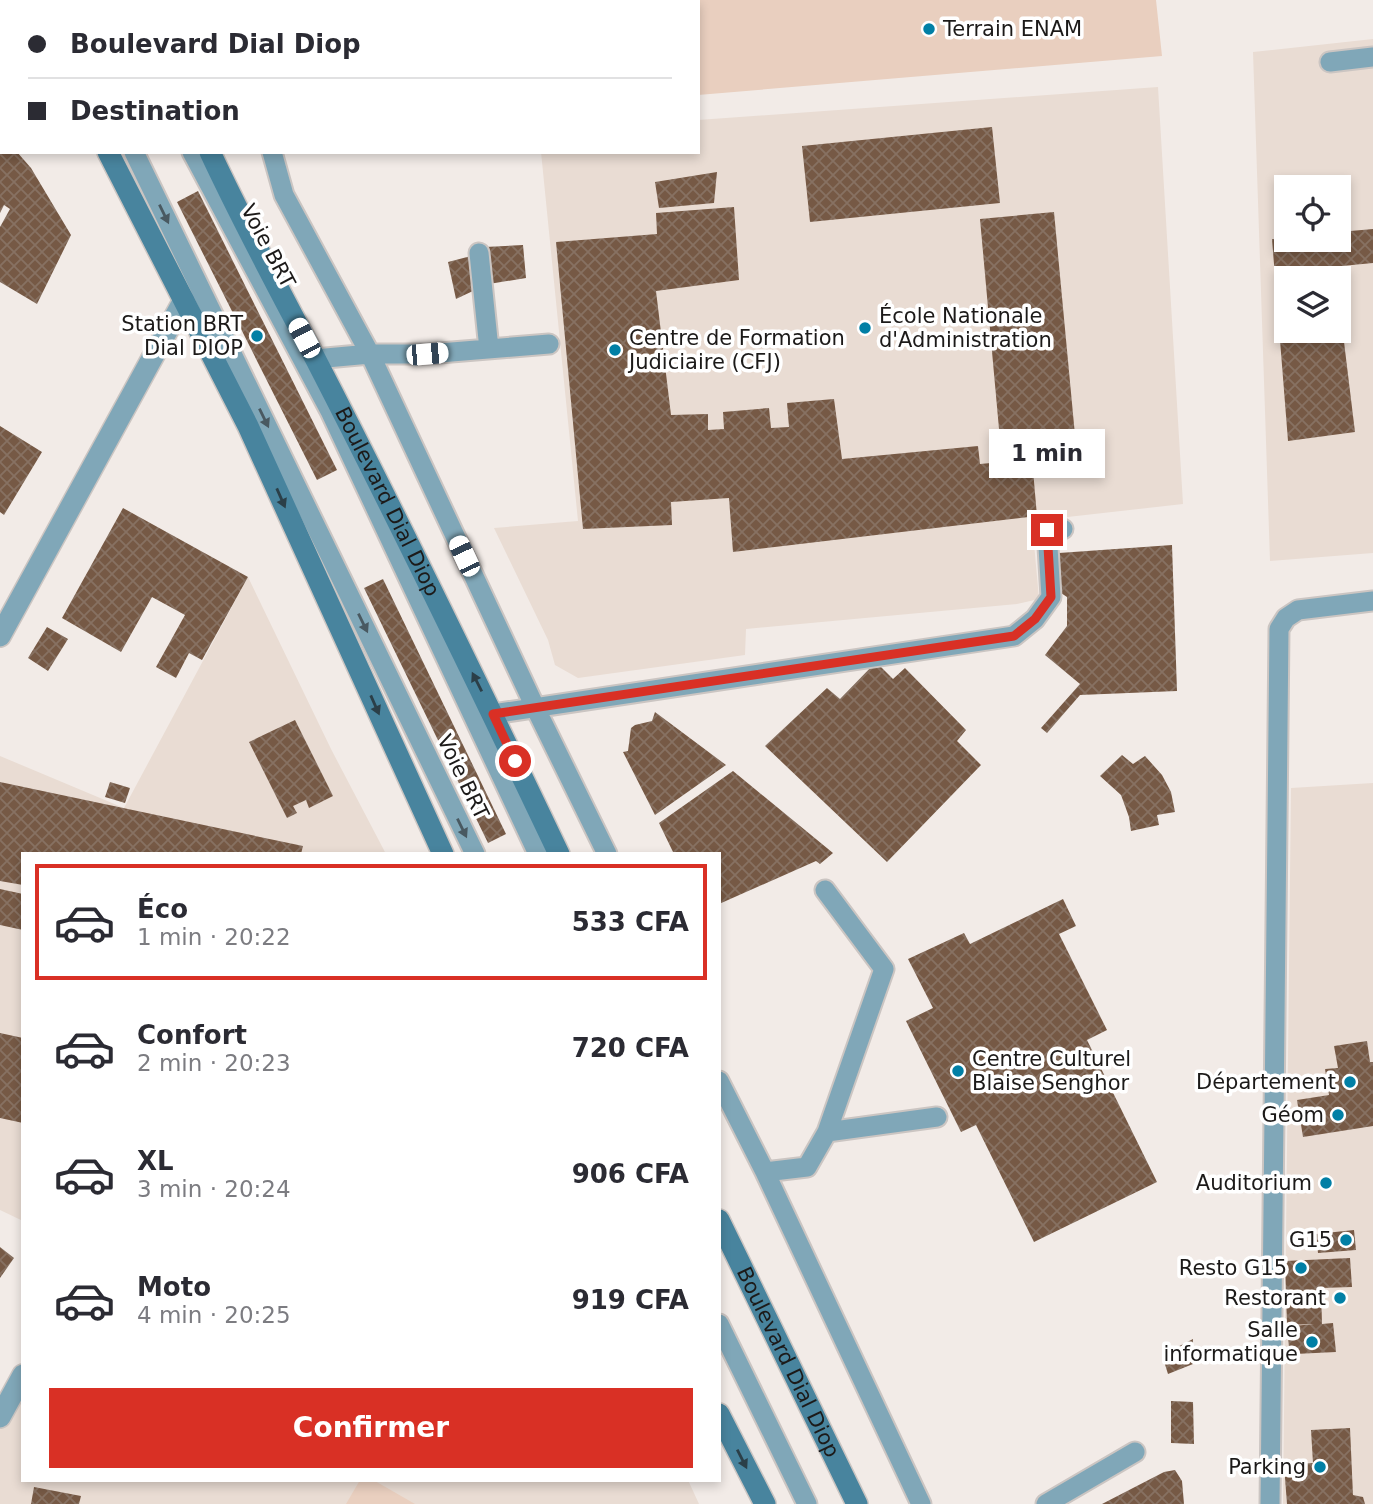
<!DOCTYPE html>
<html lang="fr">
<meta charset="utf-8">
<style>
:root{--surface:#fff;--page:#f2f2f3;--text:#2b2b33;--muted:#7c7c81;--line:#e1e1e2;--accent:#d93025}
body{margin:0;font-family:"DejaVu Sans",sans-serif;background:var(--page);color:var(--text);height:100vh;display:flex;flex-direction:column;font-size:26px;white-space:nowrap}
*{box-sizing:border-box;margin:0}
p{font-size:23px;color:var(--muted)}
.icon{flex:none;width:38px;height:38px;fill:none;stroke:currentColor;stroke-width:2;stroke-linecap:round;stroke-linejoin:round}
.map{position:relative;flex:1;overflow:hidden}
.drawer{position:absolute;left:21px;top:852px;width:700px;height:630px;display:flex;flex-direction:column;background:var(--surface);border-radius:0px;box-shadow:0 4px 10px #0003}
.drawer>*{flex:none}
.top-card{position:absolute;left:0px;top:0px;width:700px;height:154px;box-shadow:0 4px 10px #0003;display:grid;align-content:center;height:154px;padding:0 28px;background:var(--surface)}
.buttons{position:absolute;left:1274px;top:175px;display:grid;gap:14px}
.buttons a{display:grid;place-items:center;width:77px;height:77px;border-radius:0px;background:var(--surface);box-shadow:0 4px 10px #0003;font-size:35px}
.end{position:absolute;width:32px;height:32px;margin:-16px;border:9px solid #d93025;background:#fff;box-shadow:0 0 0 4px #fff}
.from{border-radius:50%}
.bubble{position:absolute;height:49px;border-radius:0px;background:var(--surface);box-shadow:0 4px 10px #0003;font-size:23px;font-weight:800;line-height:49px;text-align:center}
.car{position:absolute;width:21px;height:42px;margin:-21px -10px;border-radius:9px;box-shadow:0 0 5px 2px #0007;background:linear-gradient(#fff 24%,#345 0 40%,#fff 0 76%,#345 0 86%,#fff 0)}
.top-card b{display:flex;align-items:center;gap:24px;height:66px;font-size:26px}
.top-card b+b{border-top:2px solid var(--line)}
.top-card i{width:18px;height:18px;background:var(--text)}
ul{padding:12px 0 0;list-style:none}
li{display:flex;align-items:center;gap:21px;height:116px;margin:0 14px 10px;padding:0 14px;border:4px solid transparent;border-radius:0px}
li div{flex:1}
li b{display:block;font-size:26px}
li em{font-style:normal;font-weight:800}
li.current{border-color:var(--accent)}
li>.icon{width:63px;height:63px;stroke-width:1.5}
.primary-button{display:flex;gap:14px;margin-top:auto;padding:14px 28px}
.primary-button a{flex:1;height:80px;border-radius:0px;background:var(--accent);color:#fff;font-size:28px;font-weight:800;line-height:80px;text-align:center}
.map>svg:first-child{display:block}
.built{fill:#e9dcd3;fill-rule:evenodd}
.park{fill:#e9cfbf}
.building{fill:url(#building-cross-hatch)}
.lines{fill:none;stroke-linecap:round;stroke-linejoin:round}
.lane-casing{stroke:#cbc5c2;stroke-width:23}
.street-casing{stroke:#cbc5c2;stroke-width:24}
.secondary-casing{stroke:#cbc5c2;stroke-width:24}
.lane{stroke:#80a7b8;stroke-width:19}
.street{stroke:#80a7b8;stroke-width:21}
.secondary{stroke:#48849e;stroke-width:21}
.oneway{fill:#495961}
.oneway2{fill:#2b3f48}
.route{stroke:#d93025;stroke-width:9}
.poi-dot{fill:#017fa5;stroke:#fff;stroke-width:2.5}
.labels{text-anchor:middle;stroke-width:7;stroke-linejoin:round;paint-order:stroke}
.poi-label{font-size:21px;fill:#1c1a19;stroke:#fff;text-anchor:end}
.street-label{font-size:21px;fill:#1c1a19;stroke:#fff}
</style>
<div class="map">
<svg width="1373" height="1504" viewBox="0 0 1373 1504">
<defs>
<pattern id="building-cross-hatch" width="8" height="8" patternUnits="userSpaceOnUse" patternTransform="scale(1.75)"><rect width="8" height="8" fill="#765945"/><path d="M0 0l8 8M0 8l8-8" fill="none" stroke="#877162"/></pattern>
</defs>
<rect width="100%" height="100%" fill="#f2ebe7"/>
<path class="built" d="M1373 39V553L1270 561 1253 52ZM1286 187H1339V240H1286ZM1286 278H1339V331H1286Z
M1158 87 1183 504 1032 521 1039 599 1017 604 746 629 745 655 578 678 555 665 548 640 494 528 578 521 541 152H698V120Z
M248 577 331 749 386 854H23V1221L0 1210V756L124 808Z
M1373 783V1504H1283L1291 788Z
M23 1364V1480H688L699 1504H0V1405Z"/>
<path class="park" d="M677 0H1156L1162 56 698 95V2Z
M360 1480 375 1481 415 1504H346Z"/>
<path class="building" d="M992 127 1000 203 810 222 802 146Z
M0 152H17L31 168 71 235 37 304 0 282V227L10 209 4 205 0 213Z
M717 172 714 203 659 208 655 182Z
M198 191 337 470 317 480 177 202Z
M734 207 739 280 656 291 671 415 708 414V430L724 429 723 412 769 408 771 428 789 427 787 403 834 399 842 459 978 446 980 464 1002 462 980 219 1054 212 1078 467 1033 470 1037 516 733 552 729 498 671 502 672 525 583 529 556 242 657 234 656 213Z
M1373 229V263L1321 268 1322 278H1286V331H1339L1340 309 1355 432 1288 441 1272 239 1339 240V232Z
M523 245 526 278 489 284 485 247Z
M471 256 475 290 456 299 448 262Z
M0 426 42 452 4 515 0 512Z
M123 508 248 577 202 660 189 653 176 678 156 667 185 615 152 597 121 652 62 618Z
M1172 545 1177 691 1080 695 1047 733 1041 728 1080 684 1045 655 1067 626V597L1061 593 1059 553Z
M383 579 506 834 488 843 364 588Z
M47 627 68 639 48 671 28 658Z
M876 662 893 679 905 668 966 730 957 741 981 765 887 862 765 746 827 688 840 699Z
M655 712 726 765 655 815 623 752 628 751 631 728 635 725 652 721Z
M295 720 333 796 309 808 306 800 293 806 297 813 287 818 249 742Z
M1122 755 1133 764 1145 756 1162 775 1171 792 1175 812 1157 815 1159 825 1131 831 1129 817 1121 795 1100 776Z
M733 771 833 853 820 864 816 861 719 904V854H674L659 823Z
M0 782 303 846 301 854H23V885L0 881Z
M110 782 130 788 125 803 105 797Z
M0 889 23 894V930L0 925Z
M1063 899 1076 926 1059 934 1107 1030 1087 1040 1157 1182 1034 1242 976 1125 961 1132 906 1021 933 1008 908 959 964 933 970 944Z
M0 1033 23 1038V1123L0 1118Z
M1367 1041 1370 1062H1373V1126L1303 1137 1297 1100 1329 1095 1325 1069 1338 1068 1334 1046Z
M1354 1230 1356 1250 1318 1253 1316 1234Z
M0 1247 14 1258 0 1278Z
M1350 1258 1352 1287 1321 1288 1322 1324 1333 1323 1336 1352 1295 1354V1347L1289 1348 1288 1336H1294L1293 1326 1314 1324 1287 1325 1285 1261Z
M1193 1339V1364L1168 1374 1162 1355Z
M1171 1401 1193 1402 1194 1444 1171 1443Z
M1350 1428 1353 1495 1363 1497 1365 1504H1287L1284 1465 1313 1463 1311 1430Z
M1175 1470 1182 1481 1184 1504H1102L1164 1472Z
M34 1487 81 1496 79 1504H31Z"/>
<g class="lines">
<defs>
<path id="lane" d="M99 0 101 2
M279 2V0
M1330 62 1373 57
M134 152 475 854
M192 152 330 411 538 854
M272 152 284 195 370 354H427L549 344
M479 253 489 349
M315 359 370 354 535 707 607 854
M493 714 1014 636 1035 619 1051 597 1047 530 1063 529
M719 1081 765 1172 921 1504
M827 1132 937 1117
M765 1172 807 1167 827 1132 884 969 825 890
M719 1324 807 1504
M1046 1504 1135 1452
M1270 1504 1279 629 1286 618 1298 610 1373 601"/>
<path id="street" d="M71 2 73 0
M0 44 2 43
M0 636 184 300
M0 1417 23 1375"/>
<g id="secondary">
<path d="M27 0 28 2"/>
<path d="M138 0 139 2"/>
<path d="M108 152 248 426 443 854"/>
<path id="s1" d="M210 152C243 223 280 291 316 360 400 523 480 688 559 854"/>
<path id="s2" d="M719 1220 857 1504"/>
<path d="M719 1414 765 1504"/>
</g>
</defs>
<use href="#lane" class="lane-casing"/>
<use href="#street" class="street-casing"/>
<use href="#secondary" class="secondary-casing"/>
<use href="#lane" class="lane"/>
<use href="#street" class="street"/>
<use href="#secondary" class="secondary"/>
</g>
<defs><path id="oneway-solid" d="M-6-.8H1V-3.2L6.5 0L1 3.2V.8H-6Z" transform="scale(1.75)"/></defs>
<g class="oneway">
<use href="#oneway-solid" transform="translate(164 214) rotate(64)"/>
<use href="#oneway-solid" transform="translate(264 418) rotate(64)"/>
<use href="#oneway-solid" transform="translate(363 623) rotate(64)"/>
<use href="#oneway-solid" transform="translate(462 828) rotate(64)"/>
</g>
<g class="oneway2">
<use href="#oneway-solid" transform="translate(281 498) rotate(66)"/>
<use href="#oneway-solid" transform="translate(477 682) rotate(-117)"/>
<use href="#oneway-solid" transform="translate(375 705) rotate(66)"/>
<use href="#oneway-solid" transform="translate(742 1459) rotate(63)"/>
</g>
<g class="lines">
<path class="route" d="M515 761 493 714 1014 636 1035 619 1051 597 1047 530"/>
</g>
<g class="poi-dot">
<circle cx="929" cy="29" r="7"/>
<circle cx="865" cy="328" r="7"/>
<circle cx="257" cy="336" r="7"/>
<circle cx="615" cy="350" r="7"/>
<circle cx="958" cy="1071" r="7"/>
<circle cx="1350" cy="1082" r="7"/>
<circle cx="1338" cy="1115" r="7"/>
<circle cx="1326" cy="1183" r="7"/>
<circle cx="1346" cy="1240" r="7"/>
<circle cx="1301" cy="1268" r="7"/>
<circle cx="1340" cy="1298" r="7"/>
<circle cx="1312" cy="1342" r="7"/>
<circle cx="1320" cy="1467" r="7"/>
</g>
<g class="labels">
<g class="poi-label">
<text x="943" y="36" text-anchor="start">Terrain ENAM</text>
<text x="879" y="323" text-anchor="start">École Nationale<tspan x="879" dy="24">d'Administration</tspan></text>
<text x="243" y="331">Station BRT<tspan x="243" dy="24">Dial DIOP</tspan></text>
<text x="629" y="345" text-anchor="start">Centre de Formation<tspan x="629" dy="24">Judiciaire (CFJ)</tspan></text>
<text x="972" y="1066" text-anchor="start">Centre Culturel<tspan x="972" dy="24">Blaise Senghor</tspan></text>
<text x="1336" y="1089">Département</text>
<text x="1324" y="1122">Géom</text>
<text x="1312" y="1190">Auditorium</text>
<text x="1332" y="1247">G15</text>
<text x="1287" y="1275">Resto G15</text>
<text x="1326" y="1305">Restorant</text>
<text x="1298" y="1337">Salle<tspan x="1298" dy="24">informatique</tspan></text>
<text x="1306" y="1474">Parking</text>
</g>
<g class="street-label">
<text transform="translate(268 246) rotate(62)" y="7">Voie BRT</text>
<text dy="7" stroke="none"><textPath href="#s1" startOffset="392">Boulevard Dial Diop</textPath></text>
<text transform="translate(463 777) rotate(64)" y="7">Voie BRT</text>
<text dy="7" stroke="none"><textPath href="#s2" startOffset="158">Boulevard Dial Diop</textPath></text>
</g>
</g>
</svg>
<div class="buttons">
<a><svg class="icon" aria-label="locate" viewBox="0 0 24 24"><circle cx="12" cy="12" r="6"/><path d="M12 2v4M12 18v4M2 12h4M18 12h4"/></svg></a>
<a><svg class="icon" aria-label="layers" viewBox="0 0 24 24"><path d="M12 4l9 5-9 5-9-5zM3 14l9 5 9-5"/></svg></a>
</div>
<i class="end from" style="left:515px;top:761px"></i>
<i class="end" style="left:1047px;top:530px"></i>
<div class="bubble" style="left:989px;top:429px;width:116px">1 min</div>
<i class="car" style="left:304px;top:338px;rotate:332deg"></i>
<i class="car" style="left:427px;top:354px;rotate:85deg"></i>
<i class="car" style="left:464px;top:556px;rotate:335deg"></i>
<div class="top-card">
<b><i class="from"></i>Boulevard Dial Diop</b>
<b><i></i>Destination</b>
</div>
<section class="drawer">
<ul>
<li class="current"><svg class="icon" aria-label="car" viewBox="0 0 24 24"><path d="M5 17H2v-5l4-1 3-4h7l3 4 3 1v5h-3M9 17h6M6 11h13"/><circle cx="7" cy="17" r="2"/><circle cx="17" cy="17" r="2"/></svg><div><b>Éco</b><p>1 min · 20:22</p></div><em>533 CFA</em></li>
<li><svg class="icon" aria-label="car" viewBox="0 0 24 24"><path d="M5 17H2v-5l4-1 3-4h7l3 4 3 1v5h-3M9 17h6M6 11h13"/><circle cx="7" cy="17" r="2"/><circle cx="17" cy="17" r="2"/></svg><div><b>Confort</b><p>2 min · 20:23</p></div><em>720 CFA</em></li>
<li><svg class="icon" aria-label="car" viewBox="0 0 24 24"><path d="M5 17H2v-5l4-1 3-4h7l3 4 3 1v5h-3M9 17h6M6 11h13"/><circle cx="7" cy="17" r="2"/><circle cx="17" cy="17" r="2"/></svg><div><b>XL</b><p>3 min · 20:24</p></div><em>906 CFA</em></li>
<li><svg class="icon" aria-label="car" viewBox="0 0 24 24"><path d="M5 17H2v-5l4-1 3-4h7l3 4 3 1v5h-3M9 17h6M6 11h13"/><circle cx="7" cy="17" r="2"/><circle cx="17" cy="17" r="2"/></svg><div><b>Moto</b><p>4 min · 20:25</p></div><em>919 CFA</em></li>
</ul>
<div class="primary-button"><a>Confirmer</a></div>
</section>
</div>
